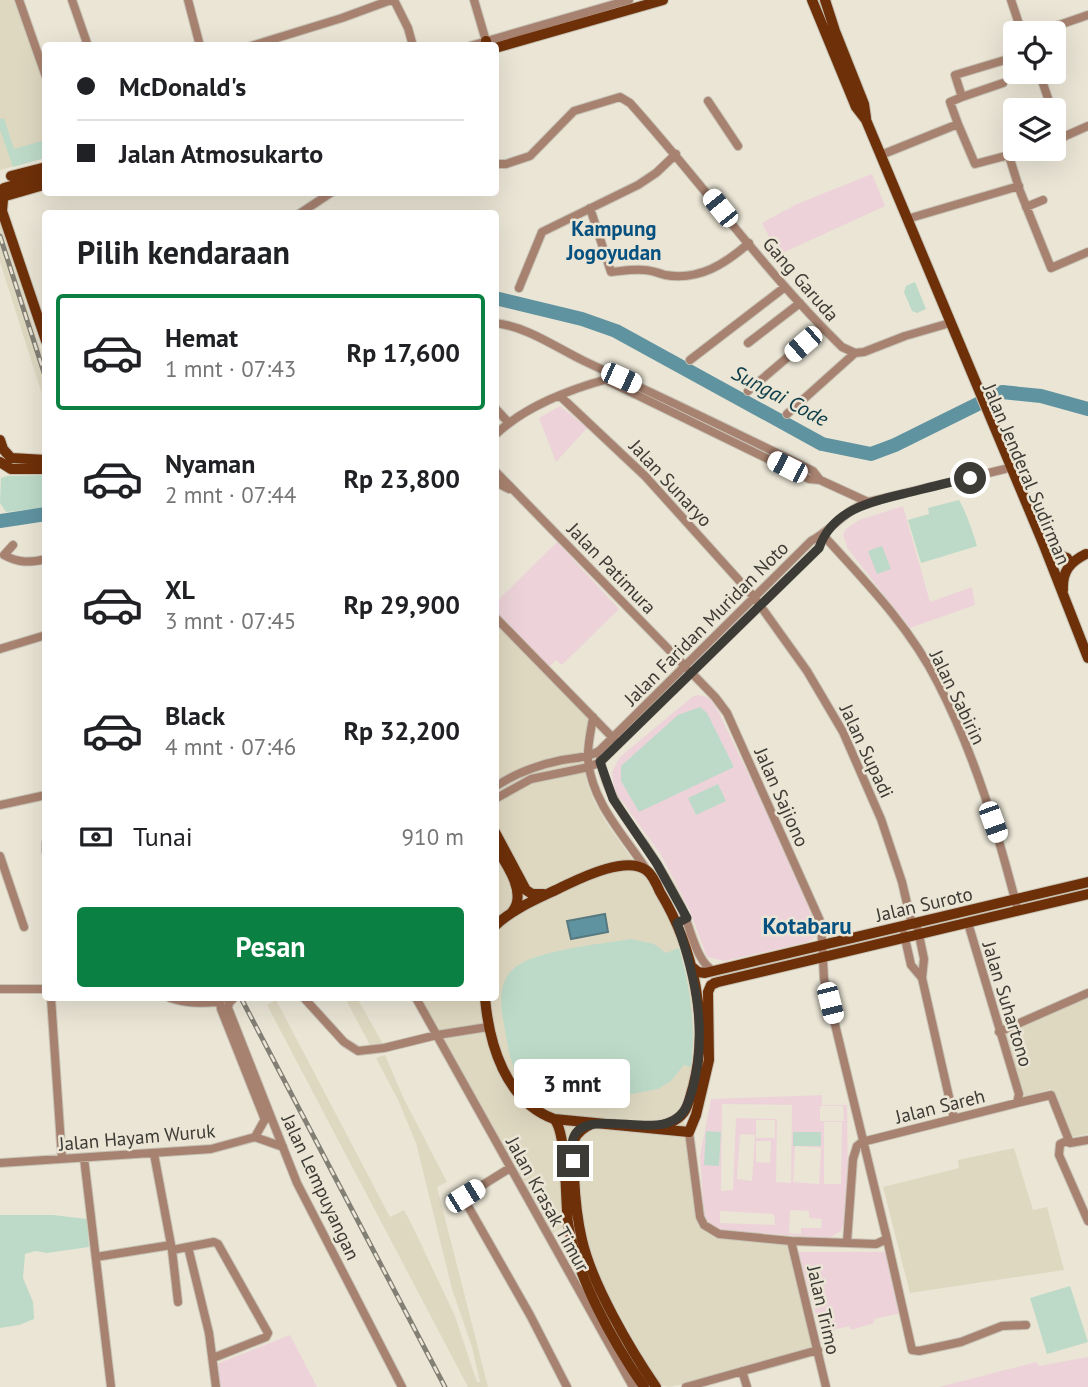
<!DOCTYPE html>
<html lang="id">
<meta charset="utf-8">
<style>
:root{--surface:#fff;--page:#f6f6f6;--text:#202124;--muted:#757577;--line:#e0e0e0;--accent:#0b8043}
body{margin:0;font-family:"PT Sans",sans-serif;background:var(--page);color:var(--text);height:100vh;display:flex;flex-direction:column;font-size:26px;white-space:nowrap}
*{box-sizing:border-box;margin:0}
p{font-size:23px;color:var(--muted)}
.icon{flex:none;width:38px;height:38px;fill:none;stroke:currentColor;stroke-width:2;stroke-linecap:round;stroke-linejoin:round}
.map{position:relative;flex:1;overflow:hidden}
.drawer{position:absolute;left:42px;top:210px;width:457px;height:791px;display:flex;flex-direction:column;background:var(--surface);border-radius:7px;box-shadow:0 7px 28px #0002}
.drawer>*{flex:none}
.hud{position:absolute;left:42px;top:42px;width:457px;height:154px;border-radius:7px;box-shadow:0 7px 28px #0002;display:grid;align-content:center;height:154px;padding:0 35px;background:var(--surface)}
.buttons{position:absolute;left:1003px;top:21px;display:grid;gap:14px}
.buttons a{display:grid;place-items:center;width:63px;height:63px;border-radius:7px;background:var(--surface);box-shadow:0 7px 28px #0002;font-size:35px}
.end{position:absolute;width:32px;height:32px;margin:-16px;border:9px solid #3d3b35;background:#fff;box-shadow:0 0 0 4px #fff}
.from{border-radius:50%}
.bubble{position:absolute;height:49px;border-radius:7px;background:var(--surface);box-shadow:0 7px 28px #0002;font-size:23px;font-weight:700;line-height:49px;text-align:center}
.car{position:absolute;width:21px;height:42px;margin:-21px -10px;border-radius:9px;box-shadow:0 0 5px 2px #0007;background:linear-gradient(#fff 24%,#345 0 40%,#fff 0 76%,#345 0 86%,#fff 0)}
.hud b{display:flex;align-items:center;gap:24px;height:66px;font-size:26px}
.hud b+b{border-top:2px solid var(--line)}
.hud i{width:18px;height:18px;background:var(--text)}
ul{padding:0;list-style:none}
li{display:flex;align-items:center;gap:21px;height:116px;margin:0 14px 10px;padding:0 21px;border:4px solid transparent;border-radius:7px}
li div{flex:1}
li b{display:block;font-size:26px}
li em{font-style:normal;font-weight:700}
li.selected{border-color:var(--accent)}
li>.icon{width:63px;height:63px;stroke-width:1.5}
h2{padding:0 35px;font-size:32px;line-height:84px}
.pay{display:flex;align-items:center;gap:18px;height:77px;padding:0 35px;font-size:26px}
.pay p{margin-inline-start:auto}
.action{display:flex;gap:14px;margin-top:auto;padding:14px 35px}
.action a{flex:1;height:80px;border-radius:7px;background:var(--accent);color:#fff;font-size:28px;font-weight:700;line-height:80px;text-align:center}
.map>svg:first-child{display:block}
.built{fill:#dfd8c1}
.education{fill:#edd3d9;fill-rule:evenodd}
.green{fill:#bddac8}
.water{fill:#6093a0;stroke:#567980;stroke-width:2}
.lines{fill:none;stroke-linecap:round;stroke-linejoin:round}
.river{stroke:#6093a0;stroke-width:14}
.minor-casing{stroke:#c7c3b5;stroke-width:10}
.major-casing{stroke:#c7c3b5;stroke-width:12}
.minor{stroke:#a88270;stroke-width:8}
.major{stroke:#6e3009;stroke-width:10}
.rail-casing{stroke:#827f75;stroke-width:5}
.rail{stroke:#eae5d5;stroke-width:2.5;stroke-dasharray:8;stroke-linecap:butt}
.route{stroke:#3d3b35;stroke-width:9}
.labels{text-anchor:middle;stroke-width:5;stroke-linejoin:round;paint-order:stroke}
.street-label{font-size:19px;fill:#3d3b35;stroke:#eae5d5}
.neighbourhood-label{font-size:21px;font-weight:bold;fill:#06517f;stroke:#eae5d5}
.water-label{font-size:21px;font-style:italic;fill:#0b3c47;stroke:#eae5d5}
.quarter-label{font-size:23px;font-weight:bold;fill:#06517f;stroke:#eae5d5}
</style>
<div class="map">
<svg width="1088" height="1387" viewBox="0 0 1088 1387">
<rect width="100%" height="100%" fill="#eae5d5"/>
<path class="built" d="M0 0H15L45 90V158L0 170Z
M0 220 45 363V404L0 262Z
M495 623 588 718 583 747 587 783 594 801 607 824 657 894 676 937 691 987 694 1034 690 1079 681 1104 703 1227 791 1242 819 1352 744 1372 669 1387 659 1385 599 1278 581 1218 551 1234 416 998H495Z
M1088 996V1134L1072 1137 1051 1089 1025 1098 1005 1032Z
M345 998H357L383 1044 371 1047Z
M276 1000 390 1217 404 1210 413 1227 455 1316 477 1382H480L472 1347 452 1289 416 1143 398 1100 376 1058 385 1055 403 1097 447 1182 437 1187 488 1387H468L267 1005Z
M1014 1148 1033 1210 1047 1207 1064 1270 910 1293 883 1187 959 1168 958 1160Z"/>
<path class="education" d="M872 174 885 206 778 255 762 223 797 204Z
M560 406 587 428 556 462 539 418Z
M903 506 930 602 972 587 975 605 910 628 848 549 843 535 846 529 859 520Z
M557 542 619 609 562 665 556 660 549 667 495 612V603Z
M698 695 705 696 712 701 717 709 782 844 816 926V936L808 942 725 961 707 957 689 909 661 855 614 790 612 772 620 757 692 697Z
M822 1095V1105H847L848 1187 846 1219 841 1231 829 1238 714 1230 704 1216 700 1156 711 1099ZM722 1104 792 1105 791 1183 776 1182 777 1119 736 1118 733 1190 721 1191ZM820 1106H843L844 1121H820ZM756 1120H775V1138H756ZM824 1122H842L841 1184H824ZM740 1134 755 1135 752 1181 737 1179ZM756 1141H771L770 1163 756 1162ZM795 1146 821 1148 819 1184 793 1182ZM790 1210 809 1211V1218L822 1219 821 1228H801V1234L789 1233ZM720 1211 774 1214 775 1225 720 1223Z
M798 1252H889L901 1313 874 1319V1323L851 1330 849 1326 821 1333Z
M290 1335 317 1387H218L217 1364Z
M1088 1357V1387H939L1037 1362 1039 1366Z"/>
<path class="green" d="M4 118 14 149 45 140V158L13 167 0 130V119Z
M915 282 926 309 917 313 912 311 904 292 906 286Z
M45 475V508L6 512 0 503 1 478 7 476Z
M959 500C966 512 973 532 977 546L921 563 908 520 929 514 928 508Z
M882 546 891 569 877 574 868 551Z
M700 707 707 713 734 767 639 812 621 781V766L678 715Z
M718 784 726 801 696 815 688 798Z
M631 939 654 944 666 953 679 948C690 987 696 1026 691 1067L684 1065 671 1081 658 1089 568 1106C520 1109 511 1067 505 1030 501 1009 496 986 513 969 533 950 602 944 631 939Z
M706 1131 721 1132 719 1166 704 1165Z
M793 1132H821V1146H793Z
M0 1215H53L87 1219 89 1247 47 1253 35 1251 25 1254 23 1278 33 1302 34 1319 19 1325 0 1328Z
M1070 1286 1088 1342 1047 1354 1030 1298Z"/>
<path class="water" d="M605 914 608 932 571 939 567 921Z"/>
<g class="lines">
<path class="river" d="M495 298 582 319 616 331 822 444 871 454 895 445 1002 392 1041 396 1088 409
M0 521 46 514"/>
<defs>
<path id="minor" d="M19 0 46 77
M72 0 88 46
M188 0 200 46
M394 0 408 28 413 46
M474 0 486 41
M1011 0 1022 33
M1036 33 1088 15
M251 46 342 18 391 0
M470 46 629 0
M1039 72 1052 110
M962 97 1003 83
M708 101 738 146
M1054 114 1063 138
M958 124 950 102 962 97 955 75 1015 57
M1054 141 1088 126
M881 155 958 124 975 164 1032 149
M1009 156 1020 191 1051 268 1088 252
M495 164H506L530 156 574 111 620 97 630 103C702 183 765 272 842 347L855 353 864 352 905 336 950 323
M1026 207 1043 200
M590 208 611 272C622 271 632 269 644 270 651 270 658 273 665 275 699 281 725 264 749 243
M299 214 332 192
M907 219 1019 186
M519 288 542 232 638 185 656 173 676 154
M495 323C528 327 555 347 584 361 661 397 737 433 813 471L820 480
M748 343 800 303
M690 360 785 287
M604 379 809 479 820 480 868 502
M748 391 822 328
M560 396 645 476 754 597 807 671 843 732 881 819 902 882 912 925
M495 408 509 423
M787 414 855 353
M495 435C524 407 570 389 608 379
M495 471 715 697 727 713 821 923 824 979 887 1239 876 1244 791 1241 719 1234 704 1225 700 1217 689 1132
M495 482 509 489
M823 535C865 581 910 627 938 683 975 755 998 833 1018 911
M13 545 4 555C18 563 30 563 46 559
M495 617 615 740
M0 649 46 635
M593 717C591 731 587 746 588 760 592 803 624 835 646 869
M600 759C606 793 625 818 645 845 658 864 670 885 681 906 689 923 697 966 715 971
M495 787C515 773 538 765 562 760 574 758 587 758 599 751L811 541C832 530 845 510 868 502L1005 469
M495 799 531 779 589 767 600 762 819 548 823 535
M0 805 46 795
M46 843V852
M0 856 24 927
M918 930 924 959 922 978 954 1119
M904 934 911 965 922 978
M0 989H46
M51 998 62 1159
M170 998C188 1004 202 1003 220 1002
M223 998 220 1002 221 1009 265 1120
M234 998 229 1003 228 1008 297 1183 402 1387
M304 998 344 1042 358 1051 384 1048 437 1035 488 1027
M416 998 633 1387
M999 1032 1088 993
M1017 1103 1051 1095 1070 1143 1088 1140
M255 1137 283 1147
M1069 1140 1060 1144 1059 1155 1088 1221
M862 1142 1017 1103 1019 1094 968 923
M154 1154 172 1250 214 1242 218 1244 268 1333 266 1337 213 1358
M84 1158 111 1387
M0 1163 211 1149 255 1137 269 1112
M510 1168 465 1196 464 1199 530 1315 567 1387
M887 1239 912 1350 919 1351 961 1342 1002 1326 1026 1325
M791 1241 826 1387
M847 1242 853 1159 857 1146 862 1142
M188 1247 209 1333 216 1387
M172 1250 178 1302
M96 1257 171 1245
M742 1371 747 1387
M686 1387 818 1350"/>
<path id="major" d="M812 0 856 107 866 120 1043 543 1088 658
M825 0 835 31 864 104 866 118
M486 41 487 46
M495 48 663 0
M11 176 46 167
M46 176 4 188 2 211 46 341
M2 197 40 186 46 182
M0 440 3 449 11 458 46 460
M0 462 11 469H46
M1045 547 1050 552 1067 558
M1063 590C1062 571 1070 562 1086 554
M495 832 526 890 532 894H543
M495 846C506 863 528 894 512 912
M495 926C513 908 542 897 564 886 583 877 626 856 646 870 652 874 657 885 660 892 694 948 710 1023 693 1087 690 1096 689 1105 684 1112 676 1123 663 1126 651 1127
M691 966 698 972 705 973 1088 882
M714 983 1088 894
M485 998C489 1043 505 1101 554 1119L689 1132 696 1115 709 1060 708 992 711 985 718 982
M554 1119C567 1132 565 1200 568 1223 576 1276 613 1342 644 1387
M594 1123C566 1135 572 1150 574 1176 575 1197 577 1219 582 1240 592 1284 630 1349 656 1387"/>
</defs>
<use href="#minor" class="minor-casing"/>
<use href="#major" class="major-casing"/>
<use href="#minor" class="minor"/>
<use href="#major" class="major"/>
<defs>
<path id="rail" d="M0 236 46 379
M241 998 445 1387"/>
</defs>
<use href="#rail" class="rail-casing"/>
<use href="#rail" class="rail"/>
</g>
<g class="lines">
<path class="route" d="M573 1161C573 1154 571 1146 573 1139 582 1108 646 1135 672 1121 685 1115 688 1104 692 1091 708 1034 696 978 677 923L687 918 657 864 613 799 600 762 819 548C833 508 874 501 911 492 931 487 950 482 970 478"/>
</g>
<g class="labels">
<g class="street-label">
<text transform="translate(801 279) rotate(49)" y="7">Gang Garuda</text>
<text transform="translate(1027 474) rotate(67)" y="7">Jalan Jenderal Sudirman</text>
<text transform="translate(671 483) rotate(47)" y="7">Jalan Sunaryo</text>
<text transform="translate(612 568) rotate(46)" y="7">Jalan Patimura</text>
<text transform="translate(706 623) rotate(-45)" y="7">Jalan Faridan Muridan Noto</text>
<text transform="translate(958 697) rotate(64)" y="7">Jalan Sabirin</text>
<text transform="translate(867 751) rotate(65)" y="7">Jalan Supadi</text>
<text transform="translate(782 797) rotate(66)" y="7">Jalan Sajiono</text>
<text transform="translate(924 904) rotate(-13)" y="7">Jalan Suroto</text>
<text transform="translate(1008 1004) rotate(73)" y="7">Jalan Suhartono</text>
<text transform="translate(940 1106) rotate(-14)" y="7">Jalan Sareh</text>
<text transform="translate(137 1137) rotate(-5)" y="7">Jalan Hayam Wuruk</text>
<text transform="translate(321 1187) rotate(65)" y="7">Jalan Lempuyangan</text>
<text transform="translate(548 1204) rotate(61)" y="7">Jalan Krasak Timur</text>
<text transform="translate(824 1310) rotate(77)" y="7">Jalan Trimo</text>
</g>
<g class="neighbourhood-label">
<text x="614" y="236">Kampung<tspan x="614" dy="24">Jogoyudan</tspan></text>
</g>
<g class="water-label">
<text transform="translate(780 396) rotate(28)" y="7">Sungai Code</text>
</g>
<g class="quarter-label">
<text x="807" y="934">Kotabaru</text>
</g>
</g>
</svg>
<div class="buttons">
<a><svg class="icon" aria-label="locate" viewBox="0 0 24 24"><circle cx="12" cy="12" r="6"/><path d="M12 2v4M12 18v4M2 12h4M18 12h4"/></svg></a>
<a><svg class="icon" aria-label="layers" viewBox="0 0 24 24"><path d="M12 4l9 5-9 5-9-5zM3 14l9 5 9-5"/></svg></a>
</div>
<i class="end from" style="left:970px;top:478px"></i>
<i class="end" style="left:573px;top:1161px"></i>
<div class="bubble" style="left:514px;top:1059px;width:116px">3 mnt</div>
<i class="car" style="left:720px;top:208px;rotate:321deg"></i>
<i class="car" style="left:803px;top:344px;rotate:229deg"></i>
<i class="car" style="left:621px;top:378px;rotate:114deg"></i>
<i class="car" style="left:787px;top:467px;rotate:297deg"></i>
<i class="car" style="left:993px;top:822px;rotate:160deg"></i>
<i class="car" style="left:830px;top:1003px;rotate:166deg"></i>
<i class="car" style="left:465px;top:1196px;rotate:58deg"></i>
<div class="hud">
<b><i class="from"></i>McDonald's</b>
<b><i></i>Jalan Atmosukarto</b>
</div>
<section class="drawer">
<h2>Pilih kendaraan</h2>
<ul>
<li class="selected"><svg class="icon" aria-label="car" viewBox="0 0 24 24"><path d="M5 17H2v-5l4-1 3-4h7l3 4 3 1v5h-3M9 17h6M6 11h13"/><circle cx="7" cy="17" r="2"/><circle cx="17" cy="17" r="2"/></svg><div><b>Hemat</b><p>1 mnt · 07:43</p></div><em>Rp 17,600</em></li>
<li><svg class="icon" aria-label="car" viewBox="0 0 24 24"><path d="M5 17H2v-5l4-1 3-4h7l3 4 3 1v5h-3M9 17h6M6 11h13"/><circle cx="7" cy="17" r="2"/><circle cx="17" cy="17" r="2"/></svg><div><b>Nyaman</b><p>2 mnt · 07:44</p></div><em>Rp 23,800</em></li>
<li><svg class="icon" aria-label="car" viewBox="0 0 24 24"><path d="M5 17H2v-5l4-1 3-4h7l3 4 3 1v5h-3M9 17h6M6 11h13"/><circle cx="7" cy="17" r="2"/><circle cx="17" cy="17" r="2"/></svg><div><b>XL</b><p>3 mnt · 07:45</p></div><em>Rp 29,900</em></li>
<li><svg class="icon" aria-label="car" viewBox="0 0 24 24"><path d="M5 17H2v-5l4-1 3-4h7l3 4 3 1v5h-3M9 17h6M6 11h13"/><circle cx="7" cy="17" r="2"/><circle cx="17" cy="17" r="2"/></svg><div><b>Black</b><p>4 mnt · 07:46</p></div><em>Rp 32,200</em></li>
</ul>
<div class="pay"><svg class="icon" aria-label="cash" viewBox="0 0 24 24"><path d="M3 7h18v10H3z"/><circle cx="12" cy="12" r="2"/></svg>Tunai<p>910 m</p></div>
<div class="action"><a>Pesan</a></div>
</section>
</div>
